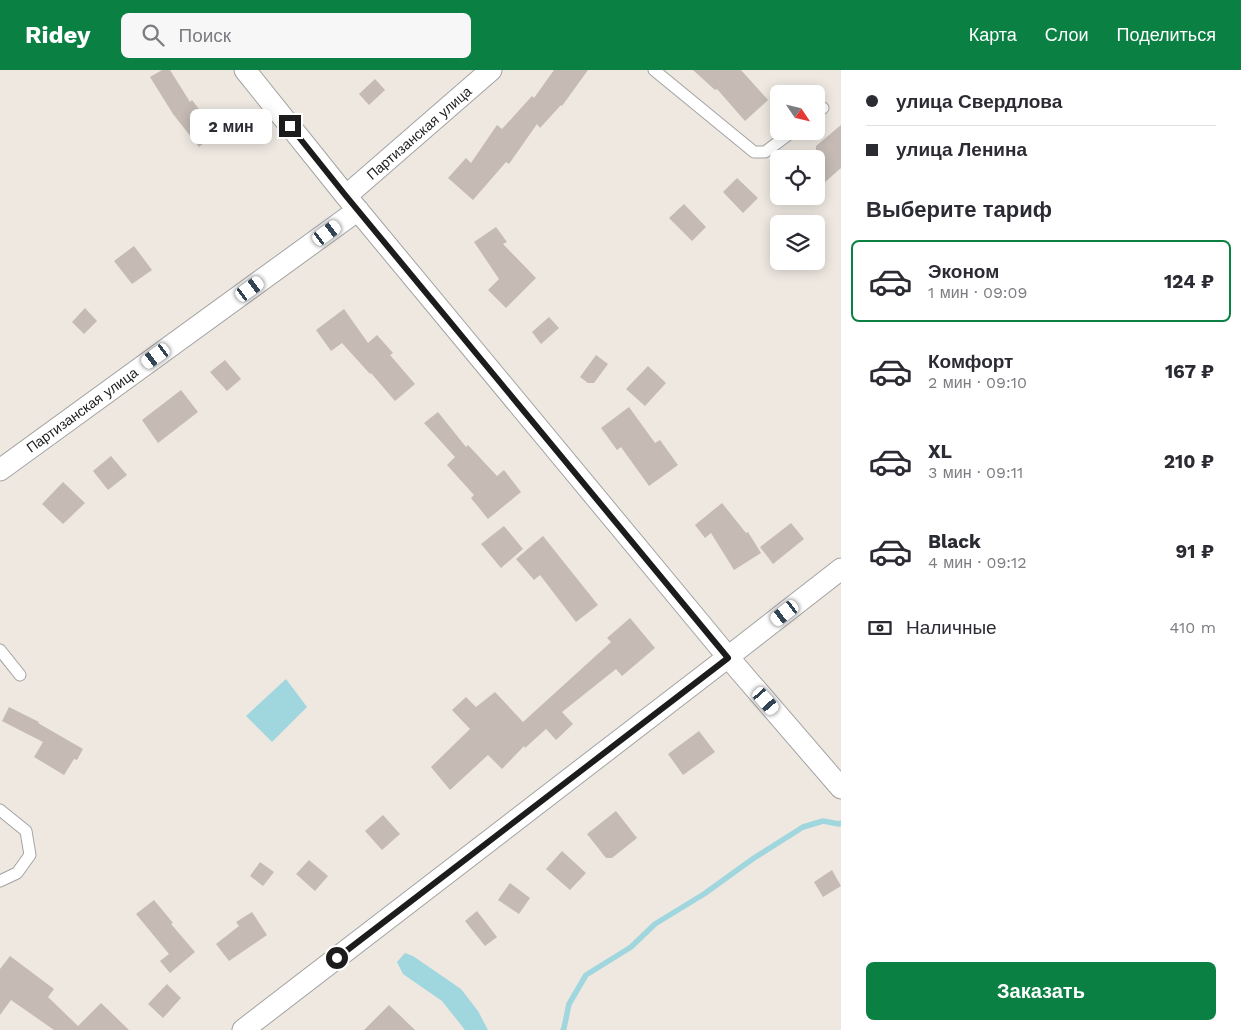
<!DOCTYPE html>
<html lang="ru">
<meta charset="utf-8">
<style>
:root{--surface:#fff;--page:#f7f7f7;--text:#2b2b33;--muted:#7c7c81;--line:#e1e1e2;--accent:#0b8043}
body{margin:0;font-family:"Work Sans",sans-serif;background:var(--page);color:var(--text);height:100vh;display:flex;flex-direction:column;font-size:19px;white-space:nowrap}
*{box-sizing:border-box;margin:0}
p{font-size:16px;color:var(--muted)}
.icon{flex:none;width:28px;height:28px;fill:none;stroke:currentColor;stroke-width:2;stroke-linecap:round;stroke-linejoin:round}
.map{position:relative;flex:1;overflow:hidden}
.drawer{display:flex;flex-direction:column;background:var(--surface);width:400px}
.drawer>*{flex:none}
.banner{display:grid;align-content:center;height:110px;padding:0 25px;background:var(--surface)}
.needle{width:32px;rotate:125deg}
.buttons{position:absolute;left:770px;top:15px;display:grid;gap:10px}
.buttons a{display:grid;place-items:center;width:55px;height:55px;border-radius:8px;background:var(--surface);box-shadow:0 2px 12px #0003;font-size:25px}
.end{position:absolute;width:22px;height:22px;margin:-11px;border:6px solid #1c1c1c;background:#fff;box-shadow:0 0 0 2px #fff}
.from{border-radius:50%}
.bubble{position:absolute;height:35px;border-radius:8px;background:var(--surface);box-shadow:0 2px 12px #0003;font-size:16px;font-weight:700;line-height:35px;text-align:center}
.car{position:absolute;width:15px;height:30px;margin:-15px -8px;border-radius:6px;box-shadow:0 0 4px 1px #0007;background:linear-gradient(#fff 24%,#345 0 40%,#fff 0 76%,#345 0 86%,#fff 0)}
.banner b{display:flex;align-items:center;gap:18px;height:48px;font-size:19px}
.banner b+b{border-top:1px solid var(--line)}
.banner i{width:12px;height:12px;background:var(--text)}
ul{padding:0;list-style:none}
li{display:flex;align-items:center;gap:15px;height:82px;margin:0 10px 8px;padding:0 15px;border:2px solid transparent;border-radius:8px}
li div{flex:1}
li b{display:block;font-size:19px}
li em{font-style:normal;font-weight:700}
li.current{border-color:var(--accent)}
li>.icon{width:45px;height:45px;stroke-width:1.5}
h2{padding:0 25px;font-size:22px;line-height:60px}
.pay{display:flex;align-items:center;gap:12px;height:55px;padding:0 25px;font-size:19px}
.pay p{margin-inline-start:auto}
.action{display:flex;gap:10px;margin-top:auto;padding:10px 25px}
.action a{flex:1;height:58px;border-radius:8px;background:var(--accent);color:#fff;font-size:20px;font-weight:700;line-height:58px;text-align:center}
header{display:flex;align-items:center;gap:30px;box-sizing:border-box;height:70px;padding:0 25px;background:var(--accent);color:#fff}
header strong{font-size:24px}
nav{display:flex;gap:28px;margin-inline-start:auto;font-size:18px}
.search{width:350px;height:45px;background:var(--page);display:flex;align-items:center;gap:12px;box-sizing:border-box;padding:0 18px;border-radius:8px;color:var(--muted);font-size:19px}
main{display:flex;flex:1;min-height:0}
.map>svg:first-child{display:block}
.water{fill:#a0d6dd}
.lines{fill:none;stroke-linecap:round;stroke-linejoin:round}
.stream{stroke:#a0d6dd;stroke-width:5.5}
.building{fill:#c5bab4}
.lane-casing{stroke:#a3a3a3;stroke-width:13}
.street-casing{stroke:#a3a3a3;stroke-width:23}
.lane{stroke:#fff;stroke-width:11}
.street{stroke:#fff;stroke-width:21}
.route{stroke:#1c1c1c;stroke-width:6}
.labels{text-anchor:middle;stroke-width:4;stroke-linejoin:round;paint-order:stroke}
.street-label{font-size:14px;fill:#1c1c1c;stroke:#fff}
</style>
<header>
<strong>Ridey</strong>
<div class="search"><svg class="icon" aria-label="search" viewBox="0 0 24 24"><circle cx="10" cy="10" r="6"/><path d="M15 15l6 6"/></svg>Поиск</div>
<nav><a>Карта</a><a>Слои</a><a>Поделиться</a></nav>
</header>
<main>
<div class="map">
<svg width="841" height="960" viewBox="0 0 841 960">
<rect width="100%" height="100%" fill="#eee8e1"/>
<path class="water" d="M286 609 307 637 272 672 246 646Z
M405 883 413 886 461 919 478 941 488 960H465L442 931 403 904 397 892Z"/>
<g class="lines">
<path class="stream" d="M563 960 564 958 569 934 586 905 631 877 655 854 704 824 754 788 803 757 823 751 839 754 841 753"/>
</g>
<path class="building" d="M162 0H170L190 32 192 30 217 62 199 77 173 44 150 7Z
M554 0H588L562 36 561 35 540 58 537 54 509 94 506 92 473 130 448 108 466 88 471 93 497 55 502 59 532 26 534 28Z
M693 0H741L768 30 745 51 717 19 715 20Z
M375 9 385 20 369 35 359 24Z
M841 55V98L816 120V76Z
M737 108 758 128 743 143 723 122Z
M684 134 706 157 692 171 669 148Z
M496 157 507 172 503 174 536 208 506 238 488 220 499 209 474 172Z
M134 176 152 200 132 214 114 191Z
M85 238 97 251 84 264 72 252Z
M344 239 368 273 377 265 393 283 390 285 415 314 395 331 371 303 370 304 342 273 331 281 316 260Z
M549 247 559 258 541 274 532 262Z
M596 285 608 294 594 313H588L580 307Z
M225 290 241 309 227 321 210 302Z
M648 296 666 313 645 336 626 319Z
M181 320 198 342 158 373 142 350Z
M629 337 655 373 660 370 678 395 649 416 621 377 617 380 601 358Z
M438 342 466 377 468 375 497 406 504 400 521 422 488 449 471 428 474 425 447 395 455 387 424 353Z
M111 386 127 405 108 420 93 401Z
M63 412 85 433 63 454 42 434Z
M722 433 746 463 748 462 761 483 734 500 711 463 705 468 695 455Z
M791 453 804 469 773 494 760 477Z
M504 456 523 479 501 498 481 474Z
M543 466 598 535 576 552 540 505 534 510 516 489Z
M630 548 655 578 622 606 616 599 562 642 573 654 556 670 546 659 525 678 524 676 502 699 488 685 450 720 431 697 470 659 452 640 466 627 476 637 495 622 523 652 611 572 607 568Z
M9 637 39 652 38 653 83 679 77 690 74 689 64 705 34 687 43 672 2 651Z
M699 661 715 682 683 705 668 684Z
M616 741 637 768 612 788H606L587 764Z
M383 745 400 764 382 780 365 761Z
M562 781 586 803 570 820 546 799Z
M309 790 328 806 315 821 296 804Z
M260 792 274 802 263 816 250 806Z
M832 800 841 816 823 827 814 812Z
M510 813 530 828 519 844 498 830Z
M154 830 173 853 171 854 195 882 170 903 160 891 169 884 136 844Z
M477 841 497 867 485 876 465 851Z
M252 842 267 865 229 891 216 874 239 856 236 852Z
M10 886 54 919 48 927 78 956 101 933 129 960H54L11 930 0 945V899Z
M167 914 181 928 163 948 148 934Z
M389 935 415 960H364Z"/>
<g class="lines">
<defs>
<path id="lane" d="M654 0 754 82H765L793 61
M816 43 823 38
M0 580 20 605
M0 740 26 761 30 785 17 803 0 811"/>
<path id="street" d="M245 0 346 126 728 587 841 718
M346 126 491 0
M0 400 358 140
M243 960 728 587 841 499"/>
</defs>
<use href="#lane" class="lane-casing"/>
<use href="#street" class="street-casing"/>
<use href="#lane" class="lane"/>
<use href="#street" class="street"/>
</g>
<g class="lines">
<path class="route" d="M290 56 346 126 728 588 337 888"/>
</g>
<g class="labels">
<g class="street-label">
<text transform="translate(419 63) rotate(-41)" y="5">Партизанская улица</text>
<text transform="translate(82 340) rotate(-36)" y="5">Партизанская улица</text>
</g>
</g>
</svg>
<div class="buttons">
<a><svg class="needle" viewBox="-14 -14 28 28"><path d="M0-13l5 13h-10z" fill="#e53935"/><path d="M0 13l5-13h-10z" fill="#7c7c81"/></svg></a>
<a><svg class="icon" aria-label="locate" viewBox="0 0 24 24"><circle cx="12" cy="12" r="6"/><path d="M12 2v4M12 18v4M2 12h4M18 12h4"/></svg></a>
<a><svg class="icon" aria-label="layers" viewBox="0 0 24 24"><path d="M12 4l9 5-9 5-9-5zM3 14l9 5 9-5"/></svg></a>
</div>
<i class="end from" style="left:337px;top:888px"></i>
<i class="end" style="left:290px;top:56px"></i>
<div class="bubble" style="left:190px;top:39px;width:82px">2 мин</div>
<i class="car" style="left:327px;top:163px;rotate:54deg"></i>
<i class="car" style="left:250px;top:219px;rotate:54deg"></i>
<i class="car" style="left:156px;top:286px;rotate:234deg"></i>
<i class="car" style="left:785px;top:543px;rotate:232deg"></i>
<i class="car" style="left:766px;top:631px;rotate:139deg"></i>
</div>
<section class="drawer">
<div class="banner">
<b><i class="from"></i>улица Свердлова</b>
<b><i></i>улица Ленина</b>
</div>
<h2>Выберите тариф</h2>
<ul>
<li class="current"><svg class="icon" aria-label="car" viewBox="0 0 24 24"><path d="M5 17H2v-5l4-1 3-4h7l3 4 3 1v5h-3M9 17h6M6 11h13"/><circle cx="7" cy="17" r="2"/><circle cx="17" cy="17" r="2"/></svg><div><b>Эконом</b><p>1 мин · 09:09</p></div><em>124 ₽</em></li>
<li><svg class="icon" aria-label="car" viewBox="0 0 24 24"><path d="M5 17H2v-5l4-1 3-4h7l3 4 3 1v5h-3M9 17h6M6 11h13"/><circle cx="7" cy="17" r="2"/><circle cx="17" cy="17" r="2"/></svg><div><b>Комфорт</b><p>2 мин · 09:10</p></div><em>167 ₽</em></li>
<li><svg class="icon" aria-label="car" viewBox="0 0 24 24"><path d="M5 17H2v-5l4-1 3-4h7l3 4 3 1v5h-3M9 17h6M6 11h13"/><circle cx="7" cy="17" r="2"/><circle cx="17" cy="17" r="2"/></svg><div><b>XL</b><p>3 мин · 09:11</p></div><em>210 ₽</em></li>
<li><svg class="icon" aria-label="car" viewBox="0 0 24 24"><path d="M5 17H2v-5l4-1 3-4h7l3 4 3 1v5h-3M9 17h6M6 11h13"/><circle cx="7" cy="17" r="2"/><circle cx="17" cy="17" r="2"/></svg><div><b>Black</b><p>4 мин · 09:12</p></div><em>91 ₽</em></li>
</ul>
<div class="pay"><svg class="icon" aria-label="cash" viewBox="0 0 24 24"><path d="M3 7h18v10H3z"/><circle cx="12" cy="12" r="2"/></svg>Наличные<p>410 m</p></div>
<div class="action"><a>Заказать</a></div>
</section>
</main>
